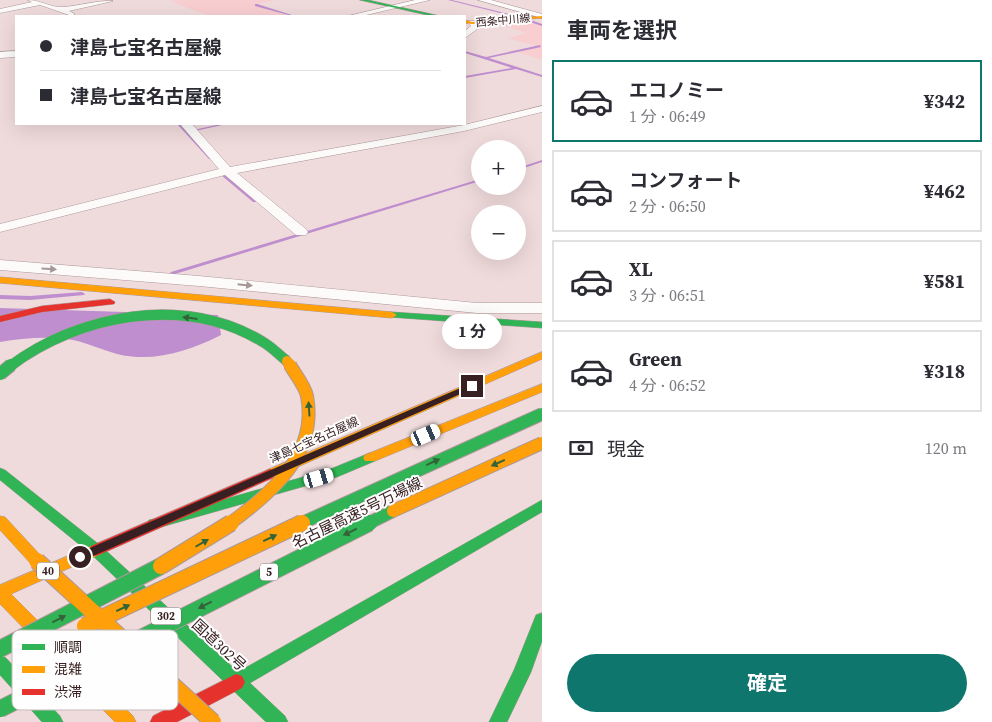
<!DOCTYPE html>
<html lang="ja">
<meta charset="utf-8">
<style>
:root{--surface:#fff;--page:#f7f7f7;--text:#2b2b33;--muted:#7c7c81;--line:#e1e1e2;--accent:#0f766e}
body{margin:0;font-family:"Source Serif 4","Noto Sans JP",serif;background:var(--page);color:var(--text);height:100vh;display:flex;flex-direction:column;font-size:19px;white-space:nowrap}
*{box-sizing:border-box;margin:0}
p{font-size:16px;color:var(--muted)}
.icon{flex:none;width:28px;height:28px;fill:none;stroke:currentColor;stroke-width:2;stroke-linecap:round;stroke-linejoin:round}
.map{position:relative;flex:1;overflow:hidden}
.side{display:flex;flex-direction:column;background:var(--surface);width:450px}
.side>*{flex:none}
.guide{position:absolute;left:15px;top:15px;width:451px;height:110px;border-radius:0px;box-shadow:0 5px 20px #0002;display:grid;align-content:center;height:110px;padding:0 25px;background:var(--surface)}
.controls{position:absolute;left:471px;top:140px;display:grid;gap:10px}
.controls a{display:grid;place-items:center;width:55px;height:55px;border-radius:50%;background:var(--surface);box-shadow:0 5px 20px #0002;font-size:25px}
.end{position:absolute;width:22px;height:22px;margin:-11px;border:6px solid #382022;background:#fff;box-shadow:0 0 0 2px #fff}
.from{border-radius:50%}
.bubble{position:absolute;height:35px;border-radius:18px;background:var(--surface);box-shadow:0 5px 20px #0002;font-size:16px;font-weight:700;line-height:35px;text-align:center}
.car{position:absolute;width:15px;height:30px;margin:-15px -8px;border-radius:6px;box-shadow:0 0 4px 1px #0007;background:linear-gradient(#fff 24%,#345 0 40%,#fff 0 76%,#345 0 86%,#fff 0)}
.guide b{display:flex;align-items:center;gap:18px;height:48px;font-size:19px}
.guide b+b{border-top:1px solid var(--line)}
.guide i{width:12px;height:12px;background:var(--text)}
ul{padding:0;list-style:none}
li{display:flex;align-items:center;gap:15px;height:82px;margin:0 10px 8px;padding:0 15px;border:2px solid var(--line);border-radius:0px}
li div{flex:1}
li b{display:block;font-size:19px}
li em{font-style:normal;font-weight:700}
li.selected{border-color:var(--accent)}
li>.icon{width:45px;height:45px;stroke-width:1.5}
h2{padding:0 25px;font-size:22px;line-height:60px}
.pay{display:flex;align-items:center;gap:12px;height:55px;padding:0 25px;font-size:19px}
.pay p{margin-inline-start:auto}
.action{display:flex;gap:10px;margin-top:auto;padding:10px 25px}
.action a{flex:1;height:58px;border-radius:30px;background:var(--accent);color:#fff;font-size:20px;font-weight:700;line-height:58px;text-align:center}
main{display:flex;flex:1;min-height:0}
.map>svg:first-child{display:block}
.built{fill:#f8ced1}
.water{fill:#bf8ece}
.lines{fill:none;stroke-linecap:round;stroke-linejoin:round}
.stream{fill:#bf8ece;fill-rule:evenodd}
.street-casing{stroke:#ac989a;stroke-width:1}
.fast-casing{stroke:#ac989a;stroke-width:1}
.slow-casing{stroke:#ac989a;stroke-width:1}
.jam-casing{stroke:#ac989a;stroke-width:1}
.street{fill:#fdfafa;fill-rule:evenodd}
.fast{fill:#30b455;fill-rule:evenodd}
.slow{fill:#ff9f0a;fill-rule:evenodd}
.jam{fill:#e5322d;fill-rule:evenodd}
.fast-bridge-far2-casing{stroke:#ac989a;stroke-width:11;stroke-linecap:butt}
.fast-bridge-far1-casing{stroke:#ac989a;stroke-width:14;stroke-linecap:butt}
.fast-bridge-casing{stroke:#ac989a;stroke-width:18;stroke-linecap:butt}
.slow-bridge-far2-casing{stroke:#ac989a;stroke-width:11;stroke-linecap:butt}
.slow-bridge-far1-casing{stroke:#ac989a;stroke-width:14;stroke-linecap:butt}
.slow-bridge-casing{stroke:#ac989a;stroke-width:18;stroke-linecap:butt}
.fast-bridge-far2{stroke:#30b455;stroke-width:10}
.fast-bridge-far1{stroke:#30b455;stroke-width:12}
.fast-bridge{stroke:#30b455;stroke-width:16}
.slow-bridge-far2{stroke:#ff9f0a;stroke-width:10}
.slow-bridge-far1{stroke:#ff9f0a;stroke-width:12}
.slow-bridge{stroke:#ff9f0a;stroke-width:16}
.oneway{fill:#a49899}
.oneway2{fill:#346339}
.route{fill:#382022}
.labels{text-anchor:middle;stroke-width:4;stroke-linejoin:round;paint-order:stroke}
.far-street-label{font-size:11px;fill:#382022;stroke:#fefefe}
.shield{fill:#fefefe;stroke:#736364;stroke-width:1}
.shield-label{font-size:11px;font-weight:bold;fill:#382022}
.street-label{font-size:12px;fill:#382022;stroke:#fefefe}
.near-street-label{font-size:15px;fill:#382022;stroke:#fefefe}
.key{fill:#fefefe;stroke:#c3bbbc;stroke-width:1}
.key-label{font-size:14px;fill:#382022}
</style>
<main>
<div class="map">
<svg width="542" height="722" viewBox="0 0 542 722">
<rect width="100%" height="100%" fill="#f0dbdc"/>
<path class="built" d="M181 0H276L255 4 292 16H209L170 1Z
M522 19 542 25V60L518 52 539 47 508 38 526 33 493 22Z"/>
<path class="water" d="M0 308 218 315 221 335C190 351 153 363 117 354 102 350 88 343 73 340 50 336 23 338 0 342Z"/>
<g class="lines">
<path class="stream" d="M448 0H452L517 16 516 17Z
M255 4H257L295 16H292L255 6Z
M525 18 542 24V26L524 20Z
M540 45 541 47 489 58 542 75V77L516 69 465 78V76L512 68 465 53V51L486 57Z
M177 124H181L211 157V159H209Z
M221 124H227L195 131 193 130Z
M542 160V162L518 170V168Z
M221 173H225L257 200V202H253L221 175Z
M480 179V181L175 274 173 275 170 273 171 272Z
M82 292 85 294 84 295 30 300 0 299V295L30 296Z"/>
<defs>
<path id="street" d="M28 0C40 0 52 8 63 7 79 6 97 0 113 1L69 11 75 14 72 16 40 5 0 13V9L32 2Z
M415 0H430L362 16H348Z
M478 0H491L542 14V18Z
M469 21H475L481 26 465 38V31L471 26 468 23Z
M16 51V57L0 58V52Z
M542 106V112L464 131 237 173 306 229 308 232 306 235H296L225 175 0 232V224L219 169 180 124H192L230 167 464 125Z
M0 260 199 276 477 303H542V313H477L199 286 0 270Z"/>
<path id="fast" d="M360 0H368L440 16H432Z
M392 312 542 322V328L388 317 387 315 388 313Z
M370 453 375 455 377 458 375 461 337 477 154 529 149 528 147 524 149 520 154 519 328 470Z
M0 468 5 470 101 546 238 672 542 500V512L250 683 285 716 288 722H266L91 554 0 480Z
M542 613V641L531 672 507 722H489L514 670 536 615Z
M0 655 6 658 60 716 63 722H42L0 675Z"/>
<path id="slow" d="M542 16V18L472 24 465 23V20L472 22Z
M0 277 392 312 397 315 392 318 0 283Z
M542 352V359L275 477H265L263 474 265 471Z
M542 384V392L375 461H365L363 458 365 455Z
M0 516 5 517 42 557 44 561 42 565 37 567 32 565 0 530Z
M96 544 101 546 103 550 101 554 11 594 133 716 136 722H115L0 604V585Z"/>
<path id="jam" d="M110 299 115 302 114 304 42 312 0 322V316L42 306Z
M270 469 275 471 277 474 275 477 101 554 96 556 91 554 89 550 91 546Z
M236 674 242 676 245 682 242 688 177 722H150L153 716Z"/>
</defs>
<use href="#street" class="street-casing"/>
<use href="#fast" class="fast-casing"/>
<use href="#slow" class="slow-casing"/>
<use href="#jam" class="jam-casing"/>
<use href="#street" class="street"/>
<use href="#fast" class="fast"/>
<use href="#slow" class="slow"/>
<use href="#jam" class="jam"/>
<defs>
<path id="fast-bridge-far2" d="M9 367C79 314 185 294 263 342 272 347 279 355 287 361"/>
<path id="fast-bridge-far1" d="M0 374 11 365
M302 523 542 414
M367 524 393 511"/>
<path id="fast-bridge" d="M0 649 161 566
M0 709 369 523"/>
<path id="slow-bridge-far2" d="M287 361 290 367"/>
<path id="slow-bridge-far1" d="M393 511 542 443
M229 524C272 493 318 454 307 396 305 386 295 374 290 365
M299 524 302 523"/>
<path id="slow-bridge" d="M37 561 213 722
M161 566 231 523
M85 626 302 523"/>
</defs>
<use href="#fast-bridge-far2" class="fast-bridge-far2-casing"/>
<use href="#fast-bridge-far1" class="fast-bridge-far1-casing"/>
<use href="#fast-bridge" class="fast-bridge-casing"/>
<use href="#slow-bridge-far2" class="slow-bridge-far2-casing"/>
<use href="#slow-bridge-far1" class="slow-bridge-far1-casing"/>
<use href="#slow-bridge" class="slow-bridge-casing"/>
<use href="#fast-bridge-far2" class="fast-bridge-far2"/>
<use href="#fast-bridge-far1" class="fast-bridge-far1"/>
<use href="#fast-bridge" class="fast-bridge"/>
<use href="#slow-bridge-far2" class="slow-bridge-far2"/>
<use href="#slow-bridge-far1" class="slow-bridge-far1"/>
<use href="#slow-bridge" class="slow-bridge"/>
</g>
<defs><path id="oneway-solid" d="M-6-.8H1V-3.2L6.5 0L1 3.2V.8H-6Z" transform="scale(1.25)"/></defs>
<g class="oneway">
<use href="#oneway-solid" transform="translate(49 269) rotate(4)"/>
<use href="#oneway-solid" transform="translate(245 285) rotate(6)"/>
</g>
<g class="oneway2">
<use href="#oneway-solid" transform="translate(190 318) rotate(-173)"/>
<use href="#oneway-solid" transform="translate(309 409) rotate(-94)"/>
<use href="#oneway-solid" transform="translate(433 462) rotate(-24)"/>
<use href="#oneway-solid" transform="translate(498 463) rotate(156)"/>
<use href="#oneway-solid" transform="translate(350 532) rotate(154)"/>
<use href="#oneway-solid" transform="translate(270 538) rotate(-25)"/>
<use href="#oneway-solid" transform="translate(202 543) rotate(-30)"/>
<use href="#oneway-solid" transform="translate(205 605) rotate(153)"/>
<use href="#oneway-solid" transform="translate(123 608) rotate(-25)"/>
<use href="#oneway-solid" transform="translate(59 619) rotate(-27)"/>
</g>
<path class="route" d="M472 383 476 386 474 388 84 560H76L75 557 76 554Z"/>
<g class="labels">
<g class="far-street-label">
<text transform="translate(503 20) rotate(-5)" y="4">西条中川線</text>
</g>
<g class="shield">
<rect x="37" y="562.5" width="22" height="17" rx="4"/>
<rect x="260" y="563.5" width="18" height="17" rx="4"/>
<rect x="151" y="607.5" width="30" height="17" rx="4"/>
</g>
<g class="shield-label">
<text x="48" y="575">40</text>
<text x="269" y="576">5</text>
<text x="166" y="620">302</text>
</g>
<g class="street-label">
<text transform="translate(314 440) rotate(-24)" y="4">津島七宝名古屋線</text>
</g>
<g class="near-street-label">
<text transform="translate(357 513) rotate(-26)" y="5">名古屋高速5号万場線</text>
<text transform="translate(219 645) rotate(43)" y="5">国道302号</text>
</g>
</g>
<rect x="12" y="630" width="166" height="80" rx="8" class="key"/>
<rect x="22" y="644" width="23" height="6" fill="#30b455"/>
<rect x="22" y="666" width="23" height="7" fill="#ff9f0a"/>
<rect x="22" y="689" width="23" height="6" fill="#e5322d"/>
<g class="key-label">
<text x="54" y="652">順調</text>
<text x="54" y="674">混雑</text>
<text x="54" y="697">渋滞</text>
</g>
</svg>
<div class="controls">
<a>+</a>
<a>−</a>
</div>
<i class="end from" style="left:80px;top:557px"></i>
<i class="end" style="left:472px;top:386px"></i>
<div class="bubble" style="left:442px;top:314px;width:60px">1 分</div>
<i class="car" style="left:426px;top:435px;rotate:67deg"></i>
<i class="car" style="left:319px;top:478px;rotate:74deg"></i>
<div class="guide">
<b><i class="from"></i>津島七宝名古屋線</b>
<b><i></i>津島七宝名古屋線</b>
</div>
</div>
<section class="side">
<h2>車両を選択</h2>
<ul>
<li class="selected"><svg class="icon" aria-label="car" viewBox="0 0 24 24"><path d="M5 17H2v-5l4-1 3-4h7l3 4 3 1v5h-3M9 17h6M6 11h13"/><circle cx="7" cy="17" r="2"/><circle cx="17" cy="17" r="2"/></svg><div><b>エコノミー</b><p>1 分 · 06:49</p></div><em>¥342</em></li>
<li><svg class="icon" aria-label="car" viewBox="0 0 24 24"><path d="M5 17H2v-5l4-1 3-4h7l3 4 3 1v5h-3M9 17h6M6 11h13"/><circle cx="7" cy="17" r="2"/><circle cx="17" cy="17" r="2"/></svg><div><b>コンフォート</b><p>2 分 · 06:50</p></div><em>¥462</em></li>
<li><svg class="icon" aria-label="car" viewBox="0 0 24 24"><path d="M5 17H2v-5l4-1 3-4h7l3 4 3 1v5h-3M9 17h6M6 11h13"/><circle cx="7" cy="17" r="2"/><circle cx="17" cy="17" r="2"/></svg><div><b>XL</b><p>3 分 · 06:51</p></div><em>¥581</em></li>
<li><svg class="icon" aria-label="car" viewBox="0 0 24 24"><path d="M5 17H2v-5l4-1 3-4h7l3 4 3 1v5h-3M9 17h6M6 11h13"/><circle cx="7" cy="17" r="2"/><circle cx="17" cy="17" r="2"/></svg><div><b>Green</b><p>4 分 · 06:52</p></div><em>¥318</em></li>
</ul>
<div class="pay"><svg class="icon" aria-label="cash" viewBox="0 0 24 24"><path d="M3 7h18v10H3z"/><circle cx="12" cy="12" r="2"/></svg>現金<p>120 m</p></div>
<div class="action"><a>確定</a></div>
</section>
</main>
